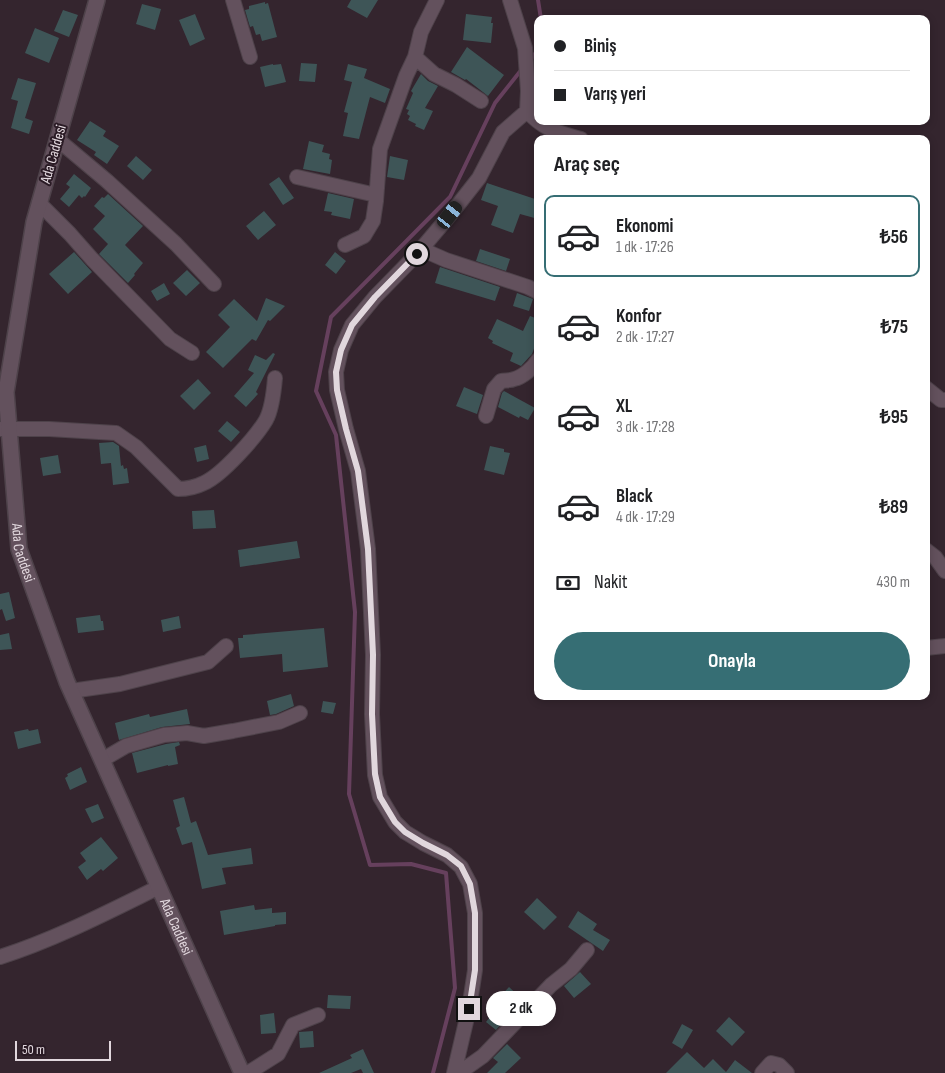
<!DOCTYPE html>
<html lang="tr">
<meta charset="utf-8">
<style>
:root{--surface:#fff;--page:#f6f6f6;--text:#202124;--muted:#757577;--line:#e0e0e0;--accent:#366e74}
body{margin:0;font-family:"Sofia Sans Condensed",sans-serif;background:var(--page);color:var(--text);height:100vh;display:flex;flex-direction:column;font-size:19px;white-space:nowrap}
*{box-sizing:border-box;margin:0}
p{font-size:16px;color:var(--muted)}
.icon{flex:none;width:28px;height:28px;fill:none;stroke:currentColor;stroke-width:2;stroke-linecap:round;stroke-linejoin:round}
.map{position:relative;flex:1;overflow:hidden}
.side{position:absolute;left:534px;top:135px;width:396px;height:565px;display:flex;flex-direction:column;background:var(--surface);border-radius:10px;box-shadow:0 2px 8px #0003}
.side>*{flex:none}
.guide{position:absolute;left:534px;top:15px;width:396px;height:110px;border-radius:10px;box-shadow:0 2px 8px #0003;display:grid;align-content:center;height:110px;padding:0 20px;background:var(--surface)}
.scale{position:absolute;left:15px;bottom:12px;width:96px;box-sizing:border-box;padding-left:5px;border:2px solid #e1d7dd;border-top:0;font-size:14px;line-height:18px;white-space:nowrap;color:#e1d7dd;-webkit-text-stroke:4px #2a1b25;paint-order:stroke}
.end{position:absolute;width:22px;height:22px;margin:-11px;border:6px solid #e1d7dd;background:#111;box-shadow:0 0 0 2px #111}
.from{border-radius:50%}
.bubble{position:absolute;height:35px;border-radius:18px;background:var(--surface);box-shadow:0 2px 8px #0003;font-size:16px;font-weight:700;line-height:35px;text-align:center}
.car{position:absolute;width:15px;height:30px;margin:-15px -8px;border-radius:6px;box-shadow:0 0 4px 1px #0007;background:linear-gradient(#222 24%,#8ab4d8 0 40%,#222 0 76%,#8ab4d8 0 86%,#222 0)}
.guide b{display:flex;align-items:center;gap:18px;height:48px;font-size:19px}
.guide b+b{border-top:1px solid var(--line)}
.guide i{width:12px;height:12px;background:var(--text)}
ul{padding:0;list-style:none}
li{display:flex;align-items:center;gap:15px;height:82px;margin:0 10px 8px;padding:0 10px;border:2px solid transparent;border-radius:10px}
li div{flex:1}
li b{display:block;font-size:19px}
li em{font-style:normal;font-weight:700}
li.on{border-color:var(--accent)}
li>.icon{width:45px;height:45px;stroke-width:1.5}
h2{padding:0 20px;font-size:22px;line-height:60px}
.pay{display:flex;align-items:center;gap:12px;height:55px;padding:0 20px;font-size:19px}
.pay p{margin-inline-start:auto}
.primary-button{display:flex;gap:10px;margin-top:auto;padding:10px 20px}
.primary-button a{flex:1;height:58px;border-radius:30px;background:var(--accent);color:#fff;font-size:20px;font-weight:700;line-height:58px;text-align:center}
.map>svg:first-child{display:block}
.lines{fill:none;stroke-linecap:round;stroke-linejoin:round}
.stream{stroke:#66405d;stroke-width:4}
.building{fill:#3e5557}
.street-casing{stroke:#4e424a;stroke-width:16}
.secondary-casing{stroke:#4e424a;stroke-width:18}
.street{stroke:#63515d;stroke-width:14}
.secondary{stroke:#63515d;stroke-width:15}
.route{stroke:#e1d7dd;stroke-width:6}
.labels{text-anchor:middle;stroke-width:4;stroke-linejoin:round;paint-order:stroke}
.street-label{font-size:15px;fill:#e1d7dd;stroke:#2a1b25}
</style>
<div class="map">
<svg width="945" height="1073" viewBox="0 0 945 1073">
<rect width="100%" height="100%" fill="#34252e"/>
<g class="lines">
<path class="stream" d="M538 0 541 19
M530 60 538 50
M433 1073 455 988 446 873 411 864 370 865 349 794 355 612 336 435 316 391 331 317 450 197 495 103 522 69"/>
</g>
<path class="building" d="M351 0H378L367 18 347 7Z
M265 2V4L268 3 277 37 262 41 260 34 256 35 253 26 250 27 245 10 249 9V6Z
M142 4 161 9 155 30 136 24Z
M63 10 78 15 69 37 54 31Z
M195 14 205 39 190 46 179 20Z
M466 14 492 17 491 23H493L491 43 463 40Z
M35 28 59 38 49 63 25 53Z
M467 47 504 75 488 96 466 79 465 80 451 72Z
M301 63 317 64 315 82 299 81Z
M273 64V65L281 64 286 82 265 87 260 67Z
M348 64 367 69 364 78 390 89 385 103 370 97 359 139 343 136 348 113 344 112 352 82 344 80Z
M421 74 428 81 438 86 425 108 433 111 424 130 415 126 416 124 408 120 410 116 407 114 409 110 406 109 413 93 411 91Z
M18 78 36 83 25 118 33 121 29 134 11 128 18 101 11 99Z
M90 121 106 131 103 136 119 146 107 164 94 155 96 152 77 140Z
M309 141 324 145 322 152 330 154 329 159 332 160 330 174 303 169Z
M136 156 152 170 143 180 127 166Z
M390 156 408 160 404 180 387 177Z
M74 174 91 188 85 197 84 196 82 198 79 195 69 207 60 199 70 187 66 184Z
M279 177 294 198 283 205 269 184Z
M487 183 538 200V219L520 214 513 233 491 225 498 206 481 200Z
M328 193 354 199 350 219 331 215 332 212 324 211Z
M108 194 143 226 125 245 143 263 134 274 135 275 128 283 99 254 108 244 93 229 105 216 94 206 102 197 104 198Z
M264 211 276 225 258 240 246 226Z
M480 249 510 259 506 271 476 261Z
M74 252 92 272 68 294 49 274Z
M335 252 346 261 336 274 325 265Z
M440 267 500 287 495 301 435 283Z
M187 270 200 283 186 296 173 283Z
M164 283 170 294 157 301 151 291Z
M517 293 533 299 529 311 513 306Z
M266 298 285 306 270 321 268 320 256 341 252 339 223 368 206 352 230 327 218 315 234 299 257 321Z
M530 316 538 319V348L535 346 532 354 521 366 510 361 513 353 492 343 493 341 488 338 497 319 523 331Z
M273 353 275 354 256 392 258 394 246 407 234 396 254 373 248 370 255 355 266 360Z
M198 379 211 393 194 410 180 396Z
M464 387 483 395 477 414 456 406Z
M504 391 535 408 528 420 520 416 519 418 498 407 502 393Z
M227 421 240 432 231 442 218 431Z
M113 442 119 446 121 466 123 465 124 469 127 468 129 483 113 485 111 463 101 464 99 443Z
M206 445 209 459 197 462 194 448Z
M490 446 504 449V452L510 453 504 475 484 470Z
M58 455 61 473 43 476 40 458Z
M214 510 216 528 193 529 192 511Z
M297 541 300 558 240 567 238 550Z
M9 592 15 618 6 621 2 609 0 610V594Z
M100 615 101 621H103L104 630 78 633 76 618Z
M179 616 181 628 163 632 161 620Z
M324 628 328 667 283 672 282 654 240 658 238 638H243V635Z
M9 633 12 649 0 650V635Z
M291 694 294 706 276 714 270 715 267 701Z
M323 701 336 703 333 714 321 712Z
M187 709 190 724 162 727 119 740 115 723 149 714 150 717Z
M28 729 29 731 38 729 41 743 18 749 14 732Z
M179 742 180 745 175 747 178 764 168 766V765L137 773 132 753 166 744Z
M81 767 87 782 70 790 65 778 68 776 67 774Z
M184 797 191 823 196 821 208 855 251 848 253 864 222 868 226 884 202 889 192 842 182 845 176 828 180 826 173 800Z
M98 804 104 818 92 823 85 809Z
M101 837 118 858 103 871 101 869 87 880 78 867 86 861 80 853Z
M537 898 557 917 544 930 524 912Z
M254 905 255 910 272 908V913L286 912V924L275 925V926L224 935 220 911Z
M578 911 597 924 593 930 610 940 603 951 568 927Z
M580 972 591 984 574 998 564 986Z
M509 987 523 1000 496 1030 486 1022 501 1003 497 1000Z
M328 995 351 996 350 1009 327 1008Z
M274 1013 276 1033 261 1034 260 1015Z
M729 1017 745 1032 732 1046 716 1031Z
M682 1024 693 1030 682 1049 672 1043Z
M313 1031 314 1047 300 1048 299 1032Z
M507 1044 521 1058 505 1073H487L498 1062 493 1058Z
M363 1049 374 1073H363L361 1069 351 1073H319L352 1058 350 1055Z
M687 1052 704 1068 713 1059 726 1072 735 1060 752 1073H666Z"/>
<g class="lines">
<defs>
<path id="street" d="M233 0 250 57
M510 0 525 48 528 91 527 111C544 130 557 132 581 139
M415 57 434 74 456 85 481 101
M57 139 107 181 176 244 214 284
M297 177 376 195
M39 203 70 234 92 259 170 339 192 353
M345 245 364 236 373 221 376 201 380 149 406 76 415 57 421 32 437 0
M421 249 446 260 528 287 538 292
M926 388 941 400H945
M486 416 494 389 501 381C505 380 510 381 514 379 523 377 533 368 538 360
M0 429H49L116 433 136 447 178 489C187 489 196 487 204 483 222 475 256 437 266 420 272 409 274 390 275 378
M926 550 935 557 945 571
M926 648 945 646
M71 691 120 684 208 662 226 646
M102 760 126 746 164 735 187 733 204 736 233 731 279 722 300 713
M0 957C54 940 108 912 159 887
M248 1073 278 1054 293 1025 318 1015
M454 1073 469 1009 475 970V913L470 884 461 867 447 855 423 843 405 832 395 822 380 797 375 775 372 714 373 655 368 549 358 471 346 429 337 390 336 372 341 350 352 325 375 297 417 254 450 215 479 178 503 132 527 111
M459 1073 483 1056 551 985 571 969 587 950
M762 1073 771 1063 779 1065 787 1073"/>
<g id="secondary">
<path id="s1" d="M97 0 34 222 6 392 19 549 67 682 242 1073"/>
</g>
</defs>
<use href="#street" class="street-casing"/>
<use href="#secondary" class="secondary-casing"/>
<use href="#street" class="street"/>
<use href="#secondary" class="secondary"/>
</g>
<g class="lines">
<path class="route" d="M417 254 375 297 352 325 341 350 336 372 337 390 346 429 358 471 368 549 373 655 372 714 375 774 380 797 395 822 405 832 423 843 447 855 461 866 470 884 475 913V970L469 1009"/>
</g>
<g class="labels">
<g class="street-label">
<text transform="translate(53 154) rotate(-74)" y="5">Ada Caddesi</text>
<text dy="5" stroke="none"><textPath href="#s1" startOffset="565">Ada Caddesi</textPath></text>
<text dy="5" stroke="none"><textPath href="#s1" startOffset="970">Ada Caddesi</textPath></text>
</g>
</g>
</svg>
<div class="scale">50 m</div>
<i class="end from" style="left:417px;top:254px"></i>
<i class="end" style="left:469px;top:1009px"></i>
<div class="bubble" style="left:486px;top:991px;width:70px">2 dk</div>
<i class="car" style="left:450px;top:215px;rotate:38deg"></i>
<div class="guide">
<b><i class="from"></i>Biniş</b>
<b><i></i>Varış yeri</b>
</div>
<section class="side">
<h2>Araç seç</h2>
<ul>
<li class="on"><svg class="icon" aria-label="car" viewBox="0 0 24 24"><path d="M5 17H2v-5l4-1 3-4h7l3 4 3 1v5h-3M9 17h6M6 11h13"/><circle cx="7" cy="17" r="2"/><circle cx="17" cy="17" r="2"/></svg><div><b>Ekonomi</b><p>1 dk · 17:26</p></div><em>₺56</em></li>
<li><svg class="icon" aria-label="car" viewBox="0 0 24 24"><path d="M5 17H2v-5l4-1 3-4h7l3 4 3 1v5h-3M9 17h6M6 11h13"/><circle cx="7" cy="17" r="2"/><circle cx="17" cy="17" r="2"/></svg><div><b>Konfor</b><p>2 dk · 17:27</p></div><em>₺75</em></li>
<li><svg class="icon" aria-label="car" viewBox="0 0 24 24"><path d="M5 17H2v-5l4-1 3-4h7l3 4 3 1v5h-3M9 17h6M6 11h13"/><circle cx="7" cy="17" r="2"/><circle cx="17" cy="17" r="2"/></svg><div><b>XL</b><p>3 dk · 17:28</p></div><em>₺95</em></li>
<li><svg class="icon" aria-label="car" viewBox="0 0 24 24"><path d="M5 17H2v-5l4-1 3-4h7l3 4 3 1v5h-3M9 17h6M6 11h13"/><circle cx="7" cy="17" r="2"/><circle cx="17" cy="17" r="2"/></svg><div><b>Black</b><p>4 dk · 17:29</p></div><em>₺89</em></li>
</ul>
<div class="pay"><svg class="icon" aria-label="cash" viewBox="0 0 24 24"><path d="M3 7h18v10H3z"/><circle cx="12" cy="12" r="2"/></svg>Nakit<p>430 m</p></div>
<div class="primary-button"><a>Onayla</a></div>
</section>
</div>
